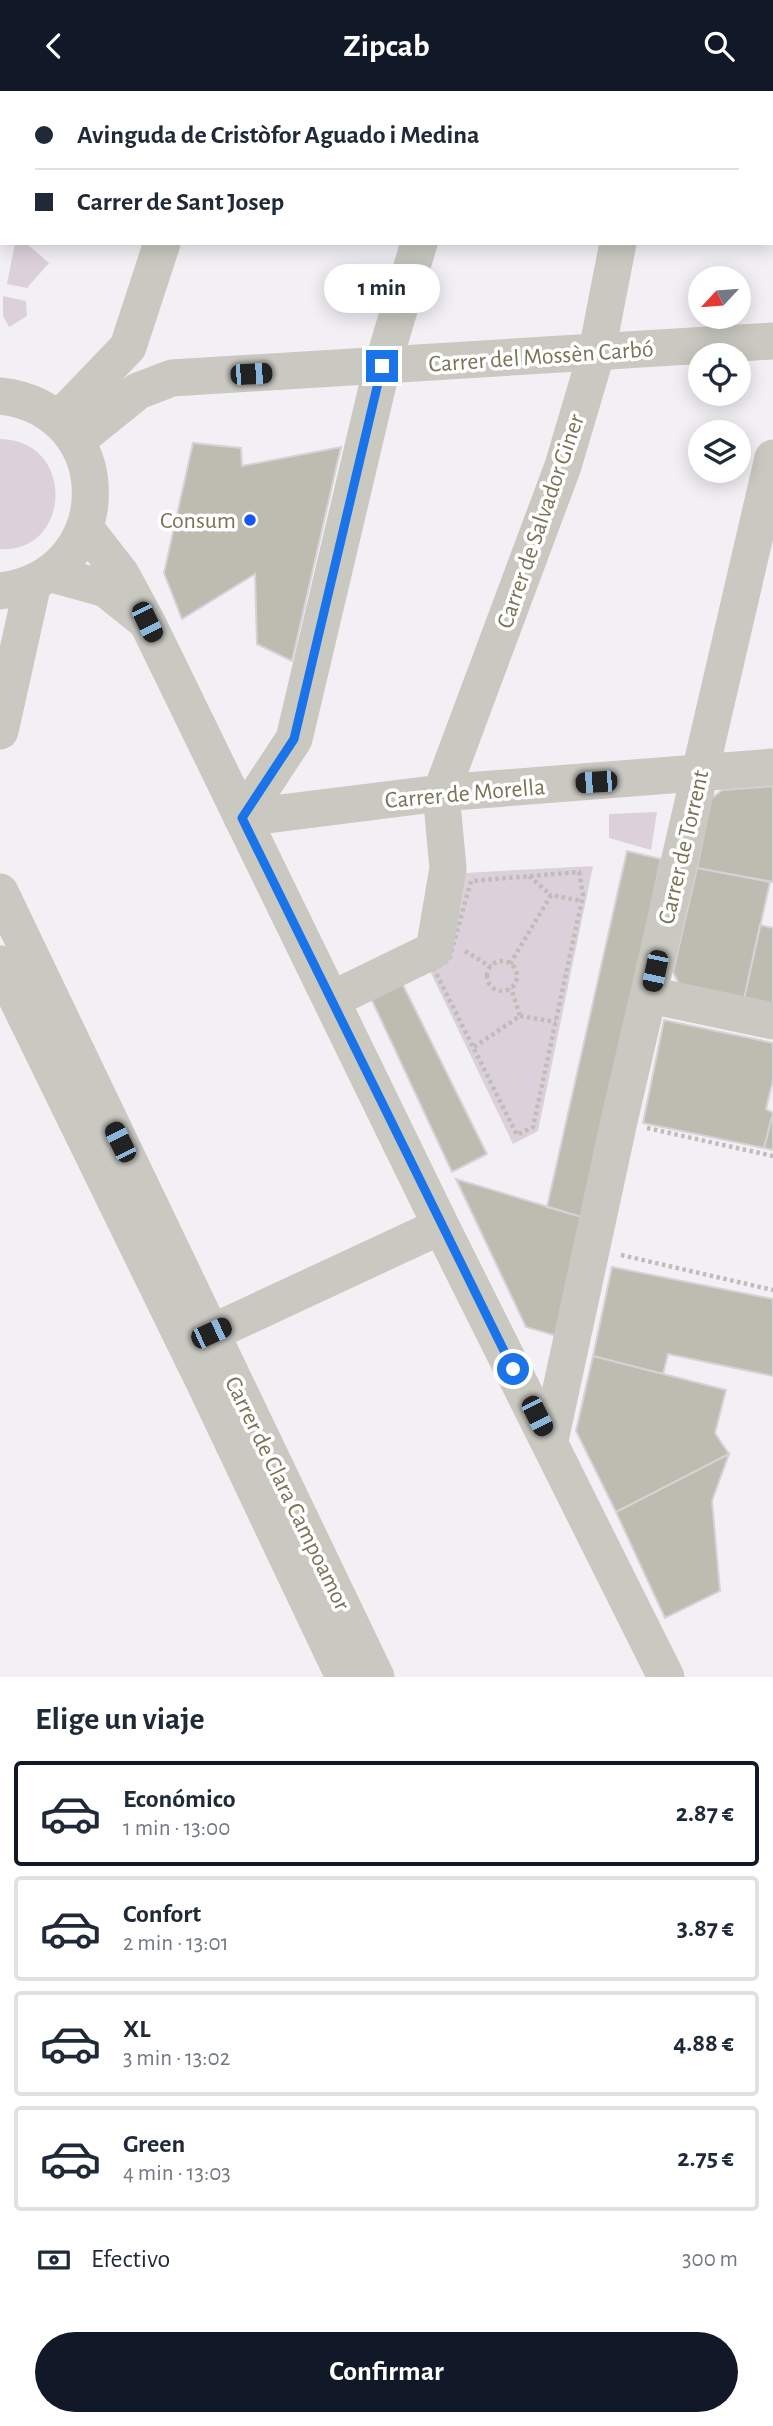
<!DOCTYPE html>
<html lang="es">
<meta charset="utf-8">
<style>
:root{--surface:#fff;--page:#f6f6f7;--text:#1f2937;--muted:#747a83;--line:#e0e1e3;--accent:#111827}
body{margin:0;font-family:"Alegreya Sans",sans-serif;background:var(--page);color:var(--text);height:100vh;display:flex;flex-direction:column;font-size:26px;white-space:nowrap}
*{box-sizing:border-box;margin:0}
p{font-size:23px;color:var(--muted)}
.icon{flex:none;width:38px;height:38px;fill:none;stroke:currentColor;stroke-width:2;stroke-linecap:round;stroke-linejoin:round}
.map{position:relative;height:1586px;overflow:hidden}
.drawer{display:flex;flex-direction:column;background:var(--surface);flex:1}
.drawer>*{flex:none}
.guide{position:absolute;left:0px;top:0px;width:774px;height:154px;box-shadow:0 4px 18px #0003;display:grid;align-content:center;height:154px;padding:0 35px;background:var(--surface)}
.needle{width:46px;rotate:244deg}
.fabs{position:absolute;left:688px;top:175px;display:grid;gap:14px}
.fabs a{display:grid;place-items:center;width:63px;height:63px;border-radius:50%;background:var(--surface);box-shadow:0 4px 18px #0003;font-size:35px}
.end{position:absolute;width:32px;height:32px;margin:-16px;border:9px solid #1a73e8;background:#fff;box-shadow:0 0 0 4px #fff}
.from{border-radius:50%}
.bubble{position:absolute;height:49px;border-radius:24px;background:var(--surface);box-shadow:0 4px 18px #0003;font-size:23px;font-weight:700;line-height:49px;text-align:center}
.car{position:absolute;width:21px;height:42px;margin:-21px -10px;border-radius:9px;box-shadow:0 0 5px 2px #0007;background:linear-gradient(#222 24%,#8ab4d8 0 40%,#222 0 76%,#8ab4d8 0 86%,#222 0)}
.guide b{display:flex;align-items:center;gap:24px;height:66px;font-size:26px}
.guide b+b{border-top:2px solid var(--line)}
.guide i{width:18px;height:18px;background:var(--text)}
ul{padding:0;list-style:none}
li{display:flex;align-items:center;gap:21px;height:105px;margin:0 14px 10px;padding:0 21px;border:4px solid var(--line);border-radius:7px}
li div{flex:1}
li b{display:block;font-size:26px}
li em{font-style:normal;font-weight:700}
li.selected{border-color:var(--accent)}
li>.icon{width:63px;height:63px;stroke-width:1.5}
h2{padding:0 35px;font-size:32px;line-height:84px}
.pay{display:flex;align-items:center;gap:18px;height:77px;padding:0 35px;font-size:26px}
.pay p{margin-inline-start:auto}
.action{display:flex;gap:14px;margin-top:auto;padding:14px 35px}
.action a{flex:1;height:80px;border-radius:42px;background:var(--accent);color:#fff;font-size:28px;font-weight:700;line-height:80px;text-align:center}
header{display:flex;justify-content:space-between;align-items:center;height:91px;padding:0 35px;background:var(--accent);color:#fff;font-size:32px;font-weight:700}
.map>svg:first-child{display:block}
.green{fill:#dcd1db}
.building{fill:#bebcb1;stroke:#d4d3d6;stroke-width:2}
.lines{fill:none;stroke-linecap:round;stroke-linejoin:round}
.path{stroke:#bebdb8;stroke-width:4.5;stroke-dasharray:3.5 3.5;stroke-linecap:butt}
.minor{stroke:#c9c8c1;stroke-width:37}
.route{stroke:#1a73e8;stroke-width:9}
.poi-dot{fill:#1557f0;stroke:#fff;stroke-width:2.5}
.labels{text-anchor:middle;stroke-width:7;stroke-linejoin:round;paint-order:stroke}
.street-label{font-size:24px;fill:#787559;stroke:#fff}
.poi-label{font-size:24px;fill:#787559;stroke:#fff;text-anchor:end}
</style>
<header><svg class="icon" aria-label="back" viewBox="0 0 24 24"><path d="M15 5l-7 7 7 7"/></svg>Zipcab<svg class="icon" aria-label="search" viewBox="0 0 24 24"><circle cx="10" cy="10" r="6"/><path d="M15 15l6 6"/></svg></header>
<div class="map">
<svg width="773" height="1586" viewBox="0 0 773 1586">
<rect width="100%" height="100%" fill="#f2f0f5"/>
<path class="green" d="M15 152H26L49 172 27 197 7 193Z
M3 205 26 210 27 225 9 236 3 225Z
M0 348C77 349 71 463 0 458Z
M657 721 651 759 609 747V723Z
M593 775 538 1040 513 1053 428 876 464 782Z"/>
<path class="building" d="M193 352 241 357 242 375 341 356 292 570 257 553 255 483 182 528 164 482Z
M773 695V791L697 777 711 708 722 699Z
M627 760 661 768 585 1127 547 1116Z
M697 777 770 791 744 908 680 895 673 881Z
M760 834 773 837V914L744 908Z
M400 888 487 1063 452 1081 370 905Z
M664 929 773 952V989L766 1018 773 1022 764 1057 643 1032Z
M773 1022V1059L764 1057Z
M456 1088 585 1127 557 1245 526 1236Z
M612 1176 773 1208V1285L668 1263 663 1283 593 1265Z
M593 1265 726 1299 715 1342 729 1363 616 1421 576 1340Z
M729 1363 712 1410 720 1500 665 1527 616 1421Z"/>
<g class="lines">
<path class="path" d="M579 781 583 804 533 1036 517 1044 434 878 449 869 471 790Z
M529 785 551 804
M465 860 491 876
M487 885a15 15 0 1 1 30 0a15 15 0 1 1-30 0Z
M510 873 551 804 582 810
M520 925 556 931
M474 956 520 925 511 897
M647 1037 773 1065
M621 1164 773 1199"/>
<path class="minor" d="M212 2 213 0
M463 2 464 0
M648 2V0
M0 20 2 13
M0 305C120 318 121 485 0 500
M58 329 128 256 162 152
M76 350 138 300 172 287 773 250
M52 483 106 498 147 531 121 483 86 438
M147 531 441 1135 666 1586
M0 640 33 492
M242 727 294 648 382 276 419 152
M242 727 441 702 773 676
M0 801 376 1586
M0 873 206 1295 344 1586
M650 904 773 930
M331 909 434 859 448 777 441 702 563 375 597 260 618 152
M211 1242 441 1135
M550 1349 619 1030 773 367"/>
</g>
<g class="lines">
<path class="route" d="M382 275 294 648 242 727 513 1278"/>
</g>
<circle class="poi-dot" cx="250" cy="429" r="7"/>
<g class="labels">
<g class="street-label">
<text transform="translate(541 265) rotate(-4)" y="8">Carrer del Mossèn Carbó</text>
<text transform="translate(540 430) rotate(-71)" y="8">Carrer de Salvador Giner</text>
<text transform="translate(465 702) rotate(-5)" y="8">Carrer de Morella</text>
<text transform="translate(683 756) rotate(-77)" y="8">Carrer de Torrent</text>
<text transform="translate(288 1402) rotate(64)" y="8">Carrer de Clara Campoamor</text>
</g>
<g class="poi-label">
<text x="236" y="437">Consum</text>
</g>
</g>
</svg>
<div class="fabs">
<a><svg class="needle" viewBox="-14 -14 28 28"><path d="M0-13l5 13h-10z" fill="#e53935"/><path d="M0 13l5-13h-10z" fill="#747a83"/></svg></a>
<a><svg class="icon" aria-label="locate" viewBox="0 0 24 24"><circle cx="12" cy="12" r="6"/><path d="M12 2v4M12 18v4M2 12h4M18 12h4"/></svg></a>
<a><svg class="icon" aria-label="layers" viewBox="0 0 24 24"><path d="M12 4l9 5-9 5-9-5zM3 14l9 5 9-5"/></svg></a>
</div>
<i class="end from" style="left:513px;top:1278px"></i>
<i class="end" style="left:382px;top:275px"></i>
<div class="bubble" style="left:324px;top:173px;width:116px">1 min</div>
<i class="car" style="left:251px;top:283px;rotate:87deg"></i>
<i class="car" style="left:147px;top:531px;rotate:154deg"></i>
<i class="car" style="left:596px;top:691px;rotate:266deg"></i>
<i class="car" style="left:655px;top:880px;rotate:192deg"></i>
<i class="car" style="left:120px;top:1051px;rotate:334deg"></i>
<i class="car" style="left:211px;top:1242px;rotate:65deg"></i>
<i class="car" style="left:537px;top:1325px;rotate:153deg"></i>
<div class="guide">
<b><i class="from"></i>Avinguda de Cristòfor Aguado i Medina</b>
<b><i></i>Carrer de Sant Josep</b>
</div>
</div>
<section class="drawer">
<h2>Elige un viaje</h2>
<ul>
<li class="selected"><svg class="icon" aria-label="car" viewBox="0 0 24 24"><path d="M5 17H2v-5l4-1 3-4h7l3 4 3 1v5h-3M9 17h6M6 11h13"/><circle cx="7" cy="17" r="2"/><circle cx="17" cy="17" r="2"/></svg><div><b>Económico</b><p>1 min · 13:00</p></div><em>2.87 €</em></li>
<li><svg class="icon" aria-label="car" viewBox="0 0 24 24"><path d="M5 17H2v-5l4-1 3-4h7l3 4 3 1v5h-3M9 17h6M6 11h13"/><circle cx="7" cy="17" r="2"/><circle cx="17" cy="17" r="2"/></svg><div><b>Confort</b><p>2 min · 13:01</p></div><em>3.87 €</em></li>
<li><svg class="icon" aria-label="car" viewBox="0 0 24 24"><path d="M5 17H2v-5l4-1 3-4h7l3 4 3 1v5h-3M9 17h6M6 11h13"/><circle cx="7" cy="17" r="2"/><circle cx="17" cy="17" r="2"/></svg><div><b>XL</b><p>3 min · 13:02</p></div><em>4.88 €</em></li>
<li><svg class="icon" aria-label="car" viewBox="0 0 24 24"><path d="M5 17H2v-5l4-1 3-4h7l3 4 3 1v5h-3M9 17h6M6 11h13"/><circle cx="7" cy="17" r="2"/><circle cx="17" cy="17" r="2"/></svg><div><b>Green</b><p>4 min · 13:03</p></div><em>2.75 €</em></li>
</ul>
<div class="pay"><svg class="icon" aria-label="cash" viewBox="0 0 24 24"><path d="M3 7h18v10H3z"/><circle cx="12" cy="12" r="2"/></svg>Efectivo<p>300 m</p></div>
<div class="action"><a>Confirmar</a></div>
</section>
